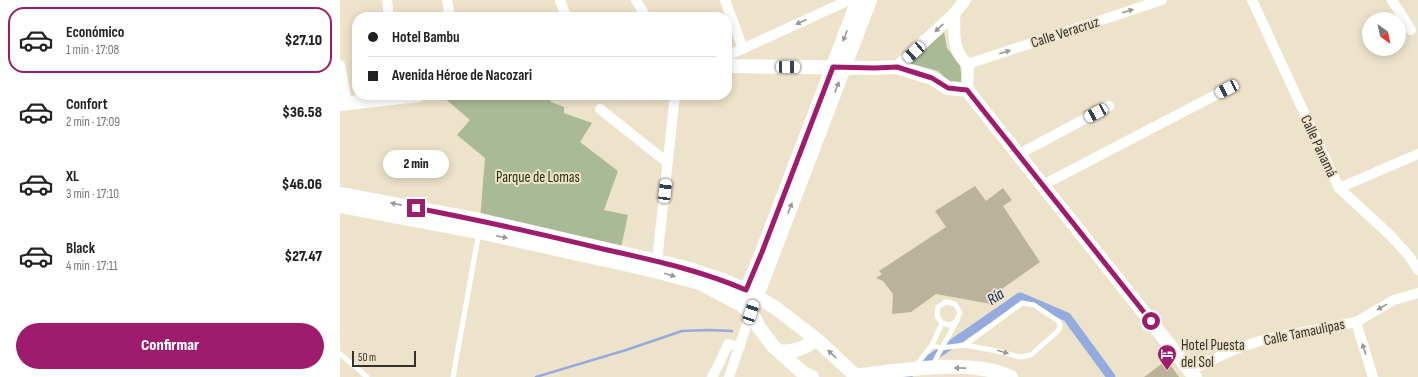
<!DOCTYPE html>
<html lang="es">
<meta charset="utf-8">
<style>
:root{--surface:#fff;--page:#f6f6f6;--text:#222;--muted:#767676;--line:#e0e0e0;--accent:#9e1b6d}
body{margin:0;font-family:"Sofia Sans Condensed",sans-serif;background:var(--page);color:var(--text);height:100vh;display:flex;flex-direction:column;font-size:15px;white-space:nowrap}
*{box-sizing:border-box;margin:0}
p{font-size:13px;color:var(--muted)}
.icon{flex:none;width:22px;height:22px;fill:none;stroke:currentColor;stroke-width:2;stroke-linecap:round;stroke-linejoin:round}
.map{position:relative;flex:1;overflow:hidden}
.panel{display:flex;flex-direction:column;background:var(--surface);width:340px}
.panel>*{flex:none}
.banner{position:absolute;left:12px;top:12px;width:380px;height:88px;border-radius:16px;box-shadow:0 2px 10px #0003;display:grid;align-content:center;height:88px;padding:0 16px;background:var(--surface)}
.needle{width:26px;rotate:147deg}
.controls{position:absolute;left:1022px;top:12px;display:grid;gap:8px}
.controls a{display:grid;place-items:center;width:44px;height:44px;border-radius:50%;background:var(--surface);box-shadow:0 2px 10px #0003;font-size:20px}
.scale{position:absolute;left:12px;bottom:10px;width:64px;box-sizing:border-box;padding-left:4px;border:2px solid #363229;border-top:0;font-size:11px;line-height:14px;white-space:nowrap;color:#363229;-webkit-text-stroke:3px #ede3ca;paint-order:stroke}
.end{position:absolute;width:18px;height:18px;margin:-9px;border:5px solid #9e1b6d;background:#fff;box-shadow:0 0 0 2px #fff}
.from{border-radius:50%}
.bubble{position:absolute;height:28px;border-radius:14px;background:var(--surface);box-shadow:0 2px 10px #0003;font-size:13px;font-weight:800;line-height:28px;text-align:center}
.car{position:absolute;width:12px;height:24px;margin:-12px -6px;border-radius:5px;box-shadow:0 0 3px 1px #0007;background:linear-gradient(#fff 24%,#345 0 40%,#fff 0 76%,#345 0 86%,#fff 0)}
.banner b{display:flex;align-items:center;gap:14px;height:38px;font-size:15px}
.banner b+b{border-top:1px solid var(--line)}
.banner i{width:10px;height:10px;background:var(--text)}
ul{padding:7px 0 0;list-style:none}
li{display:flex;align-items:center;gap:12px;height:66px;margin:0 8px 6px;padding:0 8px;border:2px solid transparent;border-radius:16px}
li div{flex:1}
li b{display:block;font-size:15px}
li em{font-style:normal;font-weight:800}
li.selected{border-color:var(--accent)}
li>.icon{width:36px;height:36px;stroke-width:1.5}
.button{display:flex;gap:8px;margin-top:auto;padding:8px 16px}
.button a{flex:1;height:46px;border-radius:24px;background:var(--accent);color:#fff;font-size:16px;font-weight:800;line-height:46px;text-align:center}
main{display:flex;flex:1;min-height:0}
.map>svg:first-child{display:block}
.green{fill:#aaba97}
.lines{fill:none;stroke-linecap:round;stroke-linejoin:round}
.stream{stroke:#93abdf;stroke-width:2.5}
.canal{stroke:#93abdf;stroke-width:9}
.building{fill:#bbb29a}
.service{stroke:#fff;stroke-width:5}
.minor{stroke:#fff;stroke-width:10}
.tertiary{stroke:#fff;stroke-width:12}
.secondary{stroke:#fff;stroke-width:14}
.oneway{fill:#9a9894}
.route{stroke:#9e1b6d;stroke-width:5}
.labels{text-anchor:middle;stroke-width:4;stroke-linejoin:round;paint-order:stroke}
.street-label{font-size:15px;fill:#363229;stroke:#ede3ca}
.park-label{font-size:15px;fill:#233309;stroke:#ede3ca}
.poi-label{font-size:15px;fill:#363229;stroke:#ede3ca;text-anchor:start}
.water-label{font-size:16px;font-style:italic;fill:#0f2461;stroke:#ede3ca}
</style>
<main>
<section class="panel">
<ul>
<li class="selected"><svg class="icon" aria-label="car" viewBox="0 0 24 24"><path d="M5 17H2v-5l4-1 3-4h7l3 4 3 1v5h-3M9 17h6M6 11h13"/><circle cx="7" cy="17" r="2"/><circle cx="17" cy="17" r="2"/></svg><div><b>Económico</b><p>1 min · 17:08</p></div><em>$27.10</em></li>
<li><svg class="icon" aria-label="car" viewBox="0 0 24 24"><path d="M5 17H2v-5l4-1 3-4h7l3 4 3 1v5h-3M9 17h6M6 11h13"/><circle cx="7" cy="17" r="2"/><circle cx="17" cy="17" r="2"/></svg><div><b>Confort</b><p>2 min · 17:09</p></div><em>$36.58</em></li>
<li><svg class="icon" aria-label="car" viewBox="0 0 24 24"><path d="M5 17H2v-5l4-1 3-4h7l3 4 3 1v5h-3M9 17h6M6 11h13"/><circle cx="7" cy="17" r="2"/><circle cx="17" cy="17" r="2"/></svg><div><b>XL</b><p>3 min · 17:10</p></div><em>$46.06</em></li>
<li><svg class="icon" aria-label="car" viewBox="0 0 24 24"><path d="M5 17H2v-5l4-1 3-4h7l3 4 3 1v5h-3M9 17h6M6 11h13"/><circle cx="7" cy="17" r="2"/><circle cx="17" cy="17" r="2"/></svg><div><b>Black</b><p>4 min · 17:11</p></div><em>$27.47</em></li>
</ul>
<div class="button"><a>Confirmar</a></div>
</section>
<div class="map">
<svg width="1078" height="377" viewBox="0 0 1078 377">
<rect width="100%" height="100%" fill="#ede3ca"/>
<path class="green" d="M604 32 607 48 620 65 622 82 609 81 598 71 569 63Z
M111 95H208L211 102 224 107V113L252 123 240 142 278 171 264 210 288 215 280 253 140 220 145 158 117 135 130 120 102 96Z"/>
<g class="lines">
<path class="stream" d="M196 377 286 350 342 331 369 330 392 331"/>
<path class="canal" d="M564 377 680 297 727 317 771 377"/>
</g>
<path class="building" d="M635 186 646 201 663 188 672 200 663 206 700 262 652 296 656 305 596 294 571 312 552 314 553 294 543 281 536 278 542 274 539 271 606 227 595 211Z
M827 360 839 377H804Z"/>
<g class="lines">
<path class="service" d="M592 345 601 348 625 345 657 351 680 357 691 355 719 330 720 325 718 321 694 305 682 303 625 345
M0 354 27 377
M593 365C601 347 614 330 620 312L615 304 606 302 598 307 597 316 602 323 610 325 617 321
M575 367 592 345 602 323
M113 377 139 232"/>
<path class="minor" d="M47 0 49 17
M107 0 110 17
M220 0 226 17
M296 0 306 17
M385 0 403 49
M912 0 999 188 1050 235 1069 256 1078 270
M1052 0 1071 30
M387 56 509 0
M628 64 822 0
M0 65 7 103
M260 109 328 163
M679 154 769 106
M703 185 887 89
M999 188 1078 154
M314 265 317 261 335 95
M1016 322 1033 377
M850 370 896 349 926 339 1016 322 1054 300 1078 293
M372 377 378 366 388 344 400 347
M389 377 411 312"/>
<path class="tertiary" d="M614 14C615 32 611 52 628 64L627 90
M557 67 614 14 625 0"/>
<path class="secondary" d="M387 66 535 68 557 67 592 78 608 88 627 90 855 377
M0 104 79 95
M0 194 140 220 343 267 382 280 406 290 437 309 476 339 516 376 521 375V377
M0 206 139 232 311 270 360 283 400 304 411 312 420 329 433 346 463 373 472 377
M403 298 422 252 518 0
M413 306 530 0
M440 352C455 351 465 349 476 339
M521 375C564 370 631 358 671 377"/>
</g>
<defs><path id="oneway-solid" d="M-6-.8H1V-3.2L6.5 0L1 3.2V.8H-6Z"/></defs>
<g class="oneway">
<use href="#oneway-solid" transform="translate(788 11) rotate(-18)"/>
<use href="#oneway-solid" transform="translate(461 22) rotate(155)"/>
<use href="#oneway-solid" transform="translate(599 28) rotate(136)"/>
<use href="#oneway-solid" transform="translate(505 36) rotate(111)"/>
<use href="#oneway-solid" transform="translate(665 52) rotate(-18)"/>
<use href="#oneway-solid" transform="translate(497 87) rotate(-69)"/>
<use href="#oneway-solid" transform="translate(56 204) rotate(-169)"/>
<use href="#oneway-solid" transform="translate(450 208) rotate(-69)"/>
<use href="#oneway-solid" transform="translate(162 237) rotate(12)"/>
<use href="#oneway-solid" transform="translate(330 275) rotate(16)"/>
<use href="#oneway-solid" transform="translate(1042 307) rotate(151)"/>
<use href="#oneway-solid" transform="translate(1024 349) rotate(-108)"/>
<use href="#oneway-solid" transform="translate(663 352) rotate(16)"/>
<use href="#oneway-solid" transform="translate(492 354) rotate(-137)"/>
<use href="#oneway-solid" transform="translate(620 368) rotate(-179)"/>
</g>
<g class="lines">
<path class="route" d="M76 208C139 220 201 234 263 249 312 260 360 270 406 290L422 252 493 67 535 68 557 67 592 78 608 88 627 90 811 321"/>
</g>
<defs>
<symbol id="hotel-pin" viewBox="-11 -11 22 30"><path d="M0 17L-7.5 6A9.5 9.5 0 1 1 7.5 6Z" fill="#9e1b6d" stroke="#ede3ca"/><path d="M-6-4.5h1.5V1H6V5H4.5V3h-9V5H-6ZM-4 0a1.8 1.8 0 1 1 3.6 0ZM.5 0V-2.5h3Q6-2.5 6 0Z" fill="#fff"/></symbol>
</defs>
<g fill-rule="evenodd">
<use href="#hotel-pin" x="816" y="343" width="22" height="30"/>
</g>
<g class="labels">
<g class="street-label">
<text transform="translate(725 32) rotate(-18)" y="5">Calle Veracruz</text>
<text transform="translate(979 146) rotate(65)" y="5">Calle Panamá</text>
<text transform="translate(964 332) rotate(-12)" y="5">Calle Tamaulipas</text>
</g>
<g class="park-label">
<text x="198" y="182">Parque de Lomas</text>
</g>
<g class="poi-label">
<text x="841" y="350">Hotel Puesta<tspan x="841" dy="17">del Sol</tspan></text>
</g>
<g class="water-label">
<text transform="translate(655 296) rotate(-34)" y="6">Ría</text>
</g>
</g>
</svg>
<div class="controls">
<a><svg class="needle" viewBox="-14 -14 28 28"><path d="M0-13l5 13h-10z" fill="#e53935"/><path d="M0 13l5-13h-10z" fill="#767676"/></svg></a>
</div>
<div class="scale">50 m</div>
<i class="end from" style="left:811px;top:321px"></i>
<i class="end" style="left:76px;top:208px"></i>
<div class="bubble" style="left:43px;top:150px;width:66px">2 min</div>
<i class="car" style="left:574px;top:52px;rotate:228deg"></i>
<i class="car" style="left:448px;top:67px;rotate:91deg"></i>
<i class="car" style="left:887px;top:89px;rotate:243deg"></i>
<i class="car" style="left:756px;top:113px;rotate:242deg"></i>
<i class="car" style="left:325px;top:191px;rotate:7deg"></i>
<i class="car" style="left:411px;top:312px;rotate:18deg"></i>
<div class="banner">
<b><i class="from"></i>Hotel Bambu</b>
<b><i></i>Avenida Héroe de Nacozari</b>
</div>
</div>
</main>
